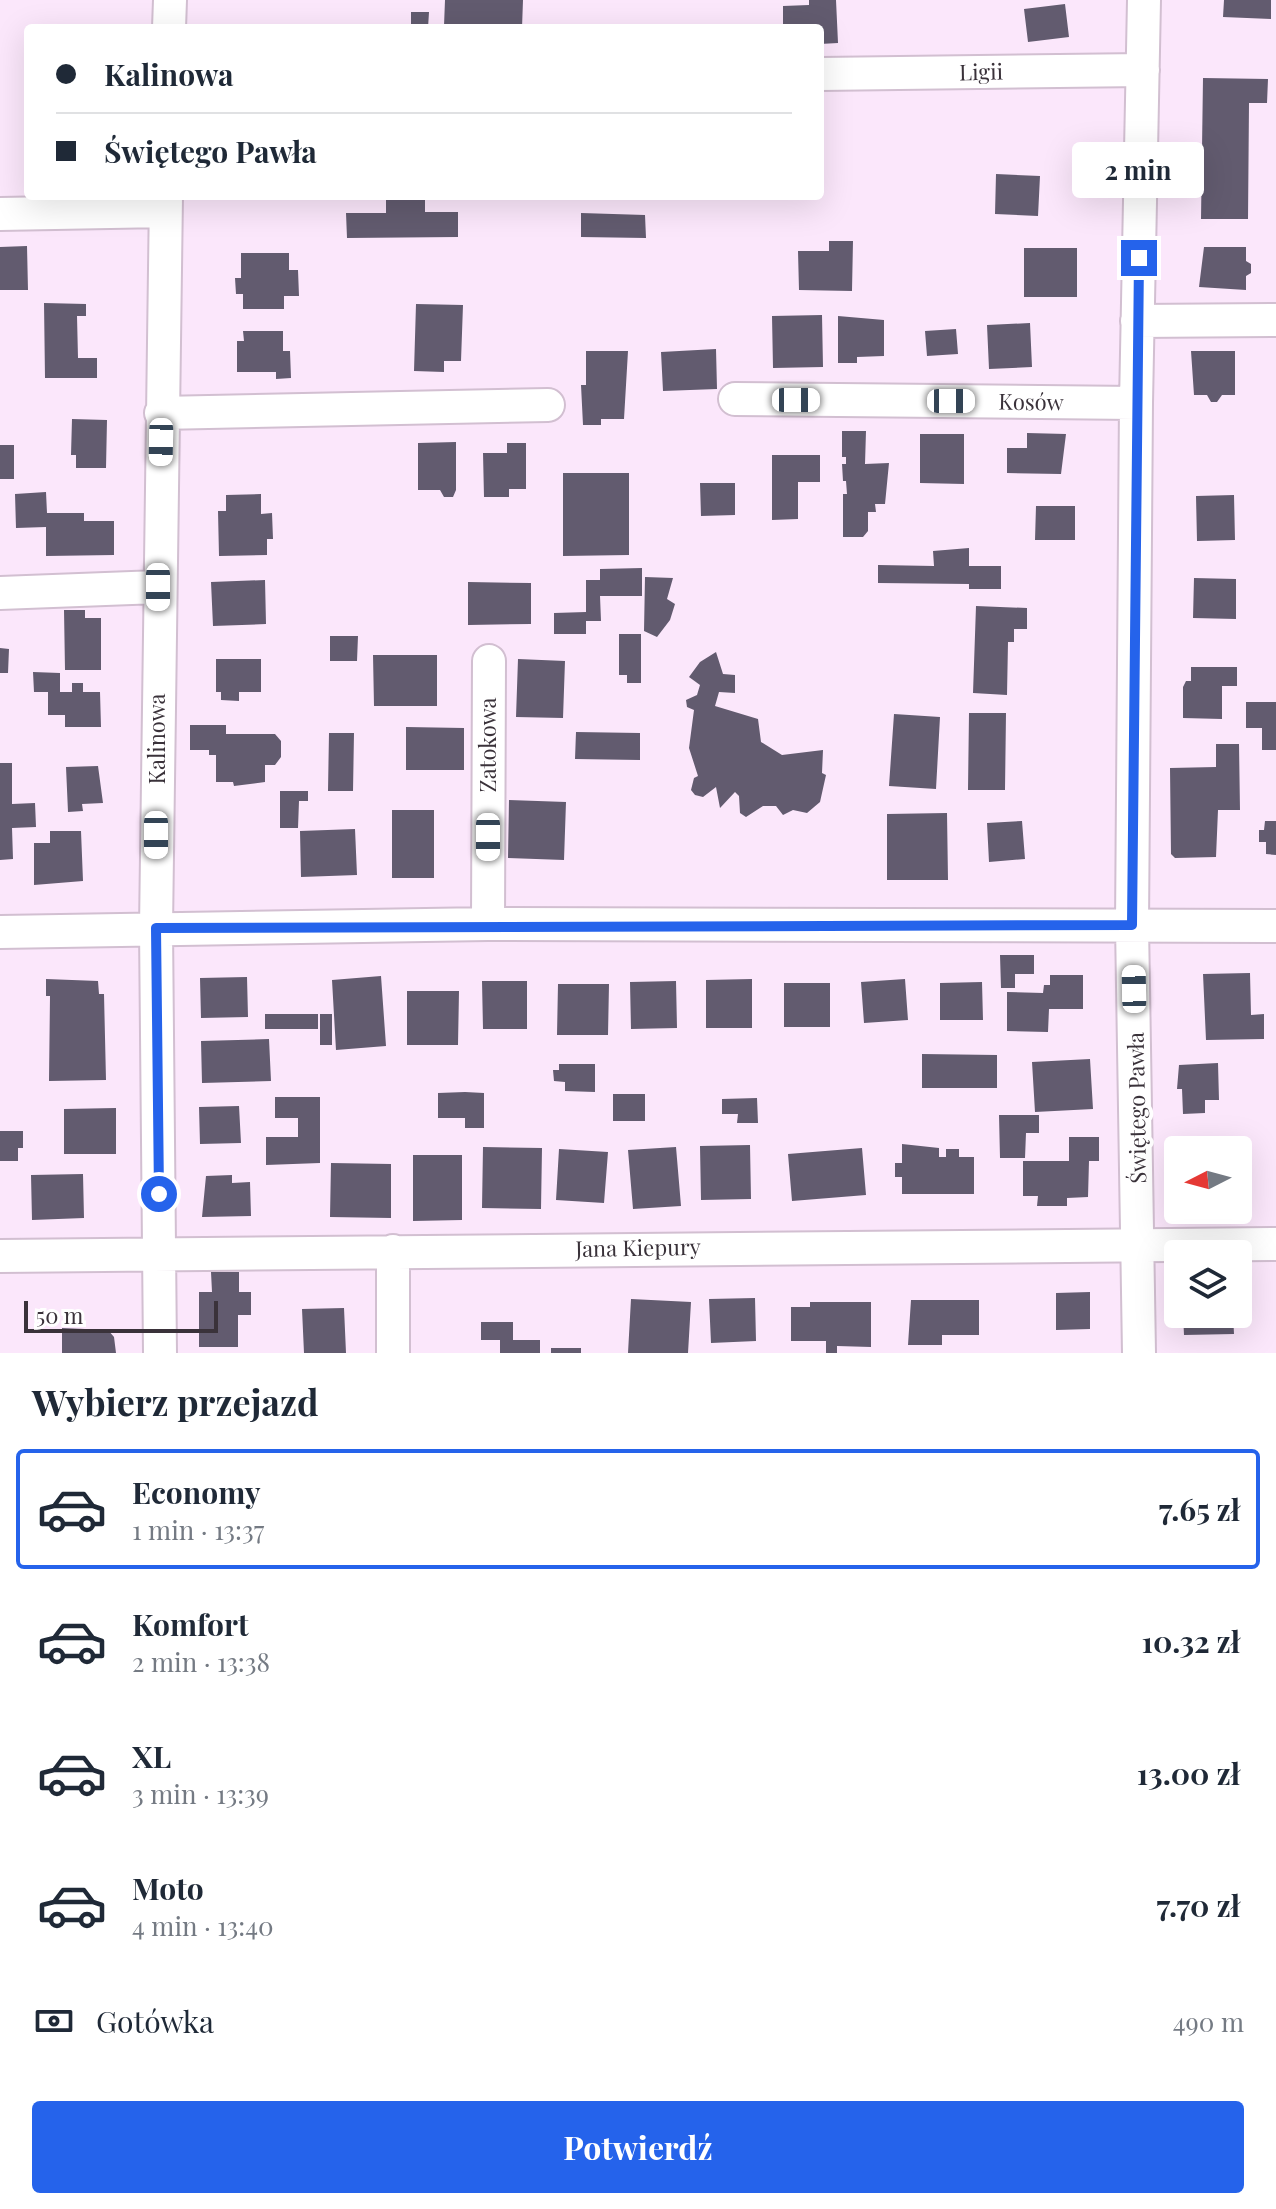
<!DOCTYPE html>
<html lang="pl">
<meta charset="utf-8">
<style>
:root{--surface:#fff;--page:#f6f6f7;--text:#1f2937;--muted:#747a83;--line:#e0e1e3;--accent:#2563eb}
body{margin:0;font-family:"Playfair Display",serif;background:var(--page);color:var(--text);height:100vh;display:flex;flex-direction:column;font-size:30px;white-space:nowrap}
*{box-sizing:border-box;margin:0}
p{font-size:26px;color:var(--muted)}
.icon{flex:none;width:44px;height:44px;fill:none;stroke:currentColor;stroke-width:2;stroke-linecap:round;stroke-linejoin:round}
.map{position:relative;height:1353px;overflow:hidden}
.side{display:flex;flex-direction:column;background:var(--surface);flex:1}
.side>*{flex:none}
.banner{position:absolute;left:24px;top:24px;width:800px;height:176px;border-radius:8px;box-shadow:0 8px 32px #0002;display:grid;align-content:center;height:176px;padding:0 32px;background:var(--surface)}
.needle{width:52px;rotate:264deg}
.controls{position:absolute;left:1164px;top:1136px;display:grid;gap:16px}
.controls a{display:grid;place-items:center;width:88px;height:88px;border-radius:8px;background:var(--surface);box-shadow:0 8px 32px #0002;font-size:40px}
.scale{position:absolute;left:24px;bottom:20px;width:194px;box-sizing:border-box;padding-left:8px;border:4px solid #3a323a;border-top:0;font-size:22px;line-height:28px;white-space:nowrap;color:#3a323a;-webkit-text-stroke:6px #fff;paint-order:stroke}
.end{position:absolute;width:36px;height:36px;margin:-18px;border:10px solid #2563eb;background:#fff;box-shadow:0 0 0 4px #fff}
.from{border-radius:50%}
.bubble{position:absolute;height:56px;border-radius:8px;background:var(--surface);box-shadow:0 8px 32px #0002;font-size:26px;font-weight:700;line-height:56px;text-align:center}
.car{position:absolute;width:24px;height:48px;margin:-24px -12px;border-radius:10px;box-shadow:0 0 6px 2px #0007;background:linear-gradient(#fff 24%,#345 0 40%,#fff 0 76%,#345 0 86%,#fff 0)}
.banner b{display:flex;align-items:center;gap:28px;height:76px;font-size:30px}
.banner b+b{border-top:2px solid var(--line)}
.banner i{width:20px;height:20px;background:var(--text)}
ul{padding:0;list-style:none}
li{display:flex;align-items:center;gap:24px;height:120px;margin:0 16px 12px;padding:0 16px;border:4px solid transparent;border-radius:8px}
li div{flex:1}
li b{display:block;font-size:30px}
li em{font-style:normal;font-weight:700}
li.selected{border-color:var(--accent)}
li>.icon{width:72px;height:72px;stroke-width:1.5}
h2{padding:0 32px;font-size:36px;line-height:96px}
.pay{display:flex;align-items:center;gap:20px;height:88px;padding:0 32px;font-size:30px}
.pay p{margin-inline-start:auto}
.button{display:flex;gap:16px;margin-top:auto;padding:16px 32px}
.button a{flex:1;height:92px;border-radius:8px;background:var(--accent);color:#fff;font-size:32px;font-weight:700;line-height:92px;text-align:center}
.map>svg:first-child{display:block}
.building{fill:#625b6f}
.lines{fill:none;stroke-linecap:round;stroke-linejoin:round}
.minor-casing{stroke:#d2bfd1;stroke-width:36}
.minor{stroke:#fff;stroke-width:32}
.route{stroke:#2563eb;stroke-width:10}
.labels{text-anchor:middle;stroke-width:8;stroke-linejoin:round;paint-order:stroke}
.street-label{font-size:22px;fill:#3a323a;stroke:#fff}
</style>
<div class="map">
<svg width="1276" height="1353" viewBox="0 0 1276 1353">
<rect width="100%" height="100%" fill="#fbe7fb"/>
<path class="building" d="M445 0H523L522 28 444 26Z
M809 0H836L838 43 820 44V28H783V6L809 5Z
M1224 0H1271V19L1223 17Z
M1065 4 1069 37 1028 42 1024 9Z
M411 12H429L428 28H411Z
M1203 78 1268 79 1267 103H1249L1248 219H1201Z
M996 174 1040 176 1038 216 995 214Z
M386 196H425V212H458V237L347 238 346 213H386Z
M581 213 645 215 646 238 581 237Z
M829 241H853L852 291 799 290 798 251H829Z
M27 246 28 290H0V247Z
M1204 247H1246V261L1251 264V273L1246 276V290L1199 287Z
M1024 248H1077V297H1024Z
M241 253H289V270H298L299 296H284V309H243V294H236L235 278H241Z
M44 303 86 304V316H77L78 358H97V378H45Z
M416 304 463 305 461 361H444V372L414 371Z
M822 315 823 367 773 368 772 316Z
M838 316 884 320V356L857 357V363H838Z
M1030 323 1032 367 989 369 987 325Z
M956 329 958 354 927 356 925 331Z
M243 331H283V351H290L291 378 276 379V372H237V341H244Z
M716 349 717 389 663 391 661 352Z
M586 351H628L624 419H601V425H583L581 385H586Z
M1191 351H1235V395H1222L1217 402H1211L1207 395H1194Z
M72 419 107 420 106 468H76V455H71Z
M842 431H866L865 464 889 463 885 504H875L876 512H868V531L863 537H843V494H847L846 481H843L842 464H846V457H842Z
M1027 433 1066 434 1061 474 1007 473V448H1027Z
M920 434H964V484L920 483Z
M456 442V490L453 497H444L440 490H418V443Z
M507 443H526V489H509V497H484L483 453H507Z
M0 445H14V479H0Z
M772 455H820V482H798V519L772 520Z
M563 473H629V555L563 556Z
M700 483H735V515L701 516Z
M46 492 47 513H84V521H114V555L46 556V527L16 528 15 494Z
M261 494V514L272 513 273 539H267V555L219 556 218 511H226V495Z
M1234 495 1235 540 1197 541 1196 496Z
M1036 506H1075V540H1035Z
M969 548V566H1001V589H969V584L878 583V565L934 566 933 551Z
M642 568V596H600L601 621H586V634H554V613L586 612V580H600V569Z
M645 577 673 578 667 599 675 604 670 620 657 637 644 631Z
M1194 578 1236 579V619L1193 618Z
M265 580 266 624 213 626 211 582Z
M468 582 531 583V624L468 625Z
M976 606 1027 608V629H1014V642H1008L1007 695 973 693Z
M64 610H85V618H101V670H65Z
M619 634H641V683H627V675H619Z
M330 636H358L357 661H330Z
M0 648 9 649 8 673H0Z
M716 652 723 674 735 675V693L719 692 715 706 758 719 761 742 782 755 823 750 822 773 826 775 820 802 807 813 793 810 783 815 776 806H763L746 817 740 813 739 796 735 792 720 808 716 787 703 797 695 795 691 790 694 778 698 776 689 748 694 710 687 707 686 700 697 695 700 685 689 677 700 662Z
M373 655H437V706H374Z
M216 659H261V692H239V701L221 700V692H216Z
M518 659 565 661 563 718 516 717Z
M1191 667H1237V686H1222V719L1183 718V687L1186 681H1191Z
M33 672 60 673V692H72V683H83V692H100L101 727H65V715H48V692H34Z
M1246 702H1276V750H1262V728H1246Z
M969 713H1006L1005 790H968Z
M894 714 940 717 936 789 889 786Z
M190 725H226V734H275L281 741V757L275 765H265V782L234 786 233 782H216V755H209V750H190Z
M406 727 464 728V770H406Z
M576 732 640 733V760L575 759Z
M329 733H354L353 791H328Z
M1216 744H1239L1240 810H1218L1216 857 1175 858 1171 854 1170 768 1216 767Z
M0 763H12V804L35 803 36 827 12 828 13 859 0 860Z
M98 766 103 803 82 804 83 811 68 812 66 767Z
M280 791H308V801H299L298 828H280Z
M509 800 566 802 564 860 508 858Z
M392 810H434V878H392Z
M947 813 948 880H887V814Z
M1022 821 1025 859 989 862 987 823Z
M1265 821H1276V855L1266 854V842H1259V830H1264Z
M355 829 357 875 301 877 300 831Z
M50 831H81L83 881 34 885V843H50Z
M1000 955H1034V974H1015V988H1001Z
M1250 973 1251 1015 1264 1014V1039L1206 1040 1203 974Z
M1050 975H1083V1009H1049L1048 1032 1007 1031V992L1043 993 1044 985H1050Z
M381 976 386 1046 336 1050 332 980Z
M247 977 248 1017 201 1018 200 978Z
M46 979 98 981 99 994H104L106 1080 49 1081 50 996H46Z
M752 979V1028H706V980Z
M905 979 908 1020 864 1023 861 982Z
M482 981H527V1029H483Z
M676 981 677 1028 631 1029 630 982Z
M982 982 983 1020H940V983Z
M784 983H830V1027H784Z
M558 984H609L608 1035H557Z
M407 991H459L458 1045H407Z
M265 1014H318V1029H265Z
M320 1014H332V1045H320Z
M269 1039 271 1081 202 1083 201 1041Z
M922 1054 997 1055V1088H922Z
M1090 1059 1093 1109 1035 1112 1032 1062Z
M1218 1063 1219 1100H1205V1113L1183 1114 1182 1089H1177L1179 1065Z
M559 1064H595V1092L565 1091V1082L554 1081 553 1070H559Z
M465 1092 484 1093V1128H465V1118H438V1093Z
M613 1094H645V1121H613Z
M275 1097H320V1163L266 1165V1137H298V1118H275Z
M757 1098 758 1123H737L738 1114H722V1099Z
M239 1106 241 1143 200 1144 199 1107Z
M116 1108V1154H64V1109Z
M999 1115H1039V1133H1026L1025 1158H1000Z
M0 1131H23V1148H18V1161H0Z
M1069 1137H1099V1161H1089L1088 1197 1067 1198V1206H1037L1038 1196H1023V1161H1069Z
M902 1144 939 1148V1157H946V1149H959V1157H974V1194H902V1177H895V1163H902Z
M750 1145 751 1199 701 1200 700 1146Z
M483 1147 542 1148 541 1209 482 1208Z
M676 1147 681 1206 633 1209 628 1150Z
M862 1148 866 1195 792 1201 788 1154Z
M559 1149 608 1152 604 1203 556 1200Z
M413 1155H462V1220L413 1221Z
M331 1163 391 1164V1218L330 1217Z
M83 1174 84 1218 32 1220 31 1175Z
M232 1175V1183L250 1182 251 1216 202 1217 206 1176Z
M211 1272H239V1292H251V1315H238V1347H199V1292H212Z
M1090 1292V1329L1056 1330V1293Z
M755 1298 756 1341 711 1343 709 1299Z
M631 1299 691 1302 688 1353H628Z
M911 1300H979V1335H942V1345H908Z
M810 1302H871V1347L837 1346V1353H826V1341H791V1307H810Z
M344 1308 346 1353H304L302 1309Z
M1183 1314H1233L1234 1334 1184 1335Z
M481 1322H513V1340H540V1353H500V1340H481Z
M62 1328 108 1330 114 1337 116 1353H62Z
M551 1348H581V1353H551Z"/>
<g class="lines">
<defs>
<path id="minor" d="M169 28 170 0
M820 74 1143 70
M0 214 165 211
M1137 321 1276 320
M735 399 1136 403
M161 413 548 405
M0 593 158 587
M488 924 489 661
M0 932 488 924 1276 926
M393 1251V1353
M0 1256 1276 1244
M160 1353 156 928 166 196
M1139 1353 1132 925 1136 403 1144 0"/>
</defs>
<use href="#minor" class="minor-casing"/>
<use href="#minor" class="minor"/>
</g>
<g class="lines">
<path class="route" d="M159 1194 156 928 1132 925 1139 258"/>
</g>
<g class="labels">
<g class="street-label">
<text transform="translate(981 72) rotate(-1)" y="8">Ligii</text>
<text transform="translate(1031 402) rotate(1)" y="8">Kosów</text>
<text transform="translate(157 739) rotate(-90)" y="8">Kalinowa</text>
<text transform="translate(488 745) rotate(-90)" y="8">Zatokowa</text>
<text transform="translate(1137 1108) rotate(-91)" y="8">Świętego Pawła</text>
<text transform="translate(638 1248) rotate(-1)" y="8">Jana Kiepury</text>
</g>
</g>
</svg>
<div class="controls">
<a><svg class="needle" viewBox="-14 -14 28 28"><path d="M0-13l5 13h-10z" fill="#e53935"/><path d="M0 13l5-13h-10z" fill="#747a83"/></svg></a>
<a><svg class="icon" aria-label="layers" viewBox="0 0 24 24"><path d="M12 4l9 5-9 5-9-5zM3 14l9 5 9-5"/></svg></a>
</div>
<div class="scale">50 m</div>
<i class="end from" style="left:159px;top:1194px"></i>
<i class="end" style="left:1139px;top:258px"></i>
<div class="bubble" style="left:1072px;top:142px;width:132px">2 min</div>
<i class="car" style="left:796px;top:400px;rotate:90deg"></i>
<i class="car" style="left:951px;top:401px;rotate:90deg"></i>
<i class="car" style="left:161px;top:442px;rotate:181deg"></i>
<i class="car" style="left:158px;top:587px;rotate:180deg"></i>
<i class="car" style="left:156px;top:835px;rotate:180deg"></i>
<i class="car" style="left:488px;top:837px;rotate:180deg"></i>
<i class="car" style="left:1134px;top:989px;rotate:359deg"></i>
<div class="banner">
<b><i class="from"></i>Kalinowa</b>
<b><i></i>Świętego Pawła</b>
</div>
</div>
<section class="side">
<h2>Wybierz przejazd</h2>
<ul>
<li class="selected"><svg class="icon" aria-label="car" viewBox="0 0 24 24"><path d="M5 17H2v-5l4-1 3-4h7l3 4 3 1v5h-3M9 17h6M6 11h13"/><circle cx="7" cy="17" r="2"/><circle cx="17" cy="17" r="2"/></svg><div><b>Economy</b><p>1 min · 13:37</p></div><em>7.65 zł</em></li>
<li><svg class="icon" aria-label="car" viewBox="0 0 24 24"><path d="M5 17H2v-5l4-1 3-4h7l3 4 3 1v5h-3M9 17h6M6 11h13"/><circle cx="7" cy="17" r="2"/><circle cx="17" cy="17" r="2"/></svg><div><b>Komfort</b><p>2 min · 13:38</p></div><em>10.32 zł</em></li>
<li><svg class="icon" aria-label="car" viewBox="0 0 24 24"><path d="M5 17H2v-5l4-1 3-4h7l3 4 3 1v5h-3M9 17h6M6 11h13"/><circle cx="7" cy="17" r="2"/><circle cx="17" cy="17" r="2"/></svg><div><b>XL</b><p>3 min · 13:39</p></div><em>13.00 zł</em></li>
<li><svg class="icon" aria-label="car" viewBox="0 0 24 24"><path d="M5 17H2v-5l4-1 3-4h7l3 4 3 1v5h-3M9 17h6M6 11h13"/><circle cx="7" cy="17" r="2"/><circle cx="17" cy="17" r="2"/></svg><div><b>Moto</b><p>4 min · 13:40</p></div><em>7.70 zł</em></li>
</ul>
<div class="pay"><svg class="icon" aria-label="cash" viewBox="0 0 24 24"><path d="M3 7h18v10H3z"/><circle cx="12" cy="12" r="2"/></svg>Gotówka<p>490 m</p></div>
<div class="button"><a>Potwierdź</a></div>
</section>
